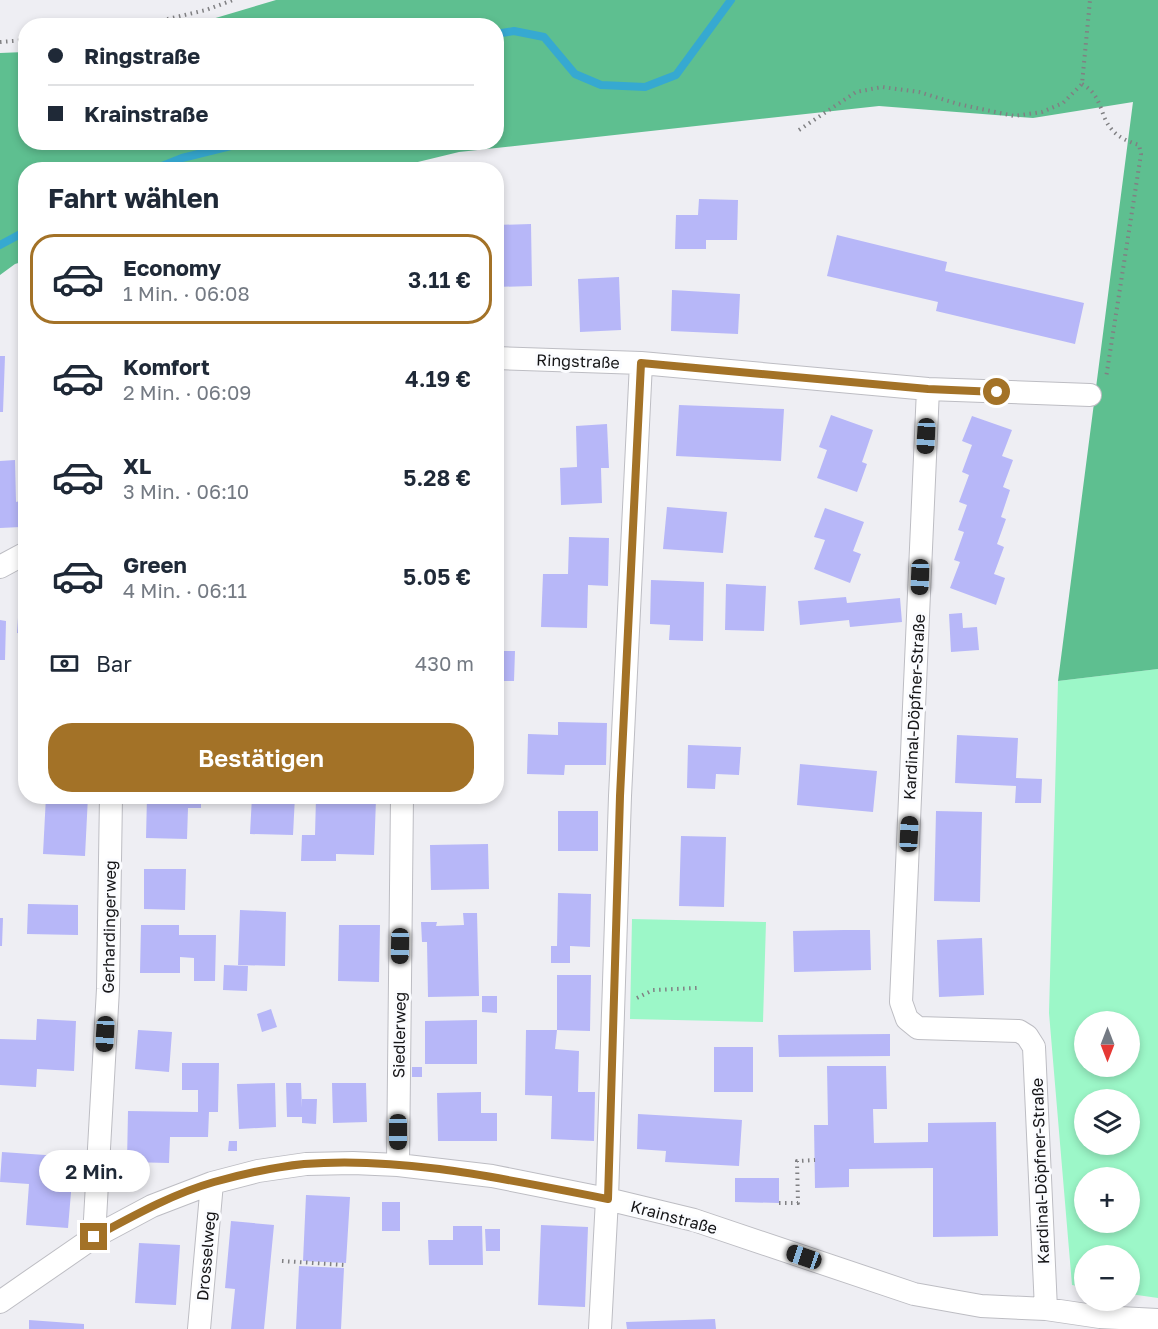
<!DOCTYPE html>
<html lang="de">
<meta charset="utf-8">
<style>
:root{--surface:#fff;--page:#f2f2f3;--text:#1f2937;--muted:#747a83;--line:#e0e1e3;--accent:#a37227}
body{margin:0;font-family:"Golos Text",sans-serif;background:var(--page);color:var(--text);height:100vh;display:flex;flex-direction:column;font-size:22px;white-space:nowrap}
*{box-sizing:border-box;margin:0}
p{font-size:20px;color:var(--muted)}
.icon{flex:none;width:33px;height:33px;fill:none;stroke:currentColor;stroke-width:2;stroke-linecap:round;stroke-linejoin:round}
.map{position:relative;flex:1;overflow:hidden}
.panel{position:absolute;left:18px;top:162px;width:486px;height:642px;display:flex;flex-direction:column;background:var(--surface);border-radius:24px;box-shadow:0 3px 9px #0003}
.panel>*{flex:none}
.hud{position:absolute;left:18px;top:18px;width:486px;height:132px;border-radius:24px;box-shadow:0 3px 9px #0003;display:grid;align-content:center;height:132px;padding:0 30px;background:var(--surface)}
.needle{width:39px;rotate:180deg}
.controls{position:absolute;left:1074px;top:1011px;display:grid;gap:12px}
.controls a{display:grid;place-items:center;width:66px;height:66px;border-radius:50%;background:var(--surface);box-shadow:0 3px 9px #0003;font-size:30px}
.end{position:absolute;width:27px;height:27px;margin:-14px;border:8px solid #a37227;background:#fff;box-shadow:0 0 0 3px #fff}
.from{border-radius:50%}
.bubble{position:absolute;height:42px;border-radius:21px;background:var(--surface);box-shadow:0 3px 9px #0003;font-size:20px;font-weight:600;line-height:42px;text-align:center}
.car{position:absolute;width:18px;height:36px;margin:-18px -9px;border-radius:8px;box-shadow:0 0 4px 2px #0007;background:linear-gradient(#222 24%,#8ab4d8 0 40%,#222 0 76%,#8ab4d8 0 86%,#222 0)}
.hud b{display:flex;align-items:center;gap:21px;height:57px;font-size:22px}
.hud b+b{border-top:2px solid var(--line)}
.hud i{width:15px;height:15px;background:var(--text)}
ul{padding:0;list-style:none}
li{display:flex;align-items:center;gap:18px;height:90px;margin:0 12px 9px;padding:0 18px;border:3px solid transparent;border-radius:24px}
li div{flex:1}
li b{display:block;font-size:22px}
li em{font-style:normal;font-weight:600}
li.selected{border-color:var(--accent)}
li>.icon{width:54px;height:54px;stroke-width:1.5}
h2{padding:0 30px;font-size:27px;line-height:72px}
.pay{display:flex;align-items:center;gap:15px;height:66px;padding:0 30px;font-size:22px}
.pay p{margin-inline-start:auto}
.action{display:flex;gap:12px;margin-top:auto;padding:12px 30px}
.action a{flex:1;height:69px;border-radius:24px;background:var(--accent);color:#fff;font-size:24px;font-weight:600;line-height:69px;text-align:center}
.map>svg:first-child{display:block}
.green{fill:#9cf7c8;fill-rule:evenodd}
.forest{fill:#5ebf90}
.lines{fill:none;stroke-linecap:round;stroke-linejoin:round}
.stream{stroke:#36a9d1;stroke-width:8}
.building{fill:#b7b7f8}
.street-casing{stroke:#bdbdc3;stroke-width:24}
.path{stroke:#808083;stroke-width:4;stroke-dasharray:1.5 4.5;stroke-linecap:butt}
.street{stroke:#fff;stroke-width:22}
.route{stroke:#a37227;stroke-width:8}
.labels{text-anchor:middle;stroke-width:6;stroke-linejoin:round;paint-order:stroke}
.street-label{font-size:16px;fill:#151517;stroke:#fbfcff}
</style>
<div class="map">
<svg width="1158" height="1329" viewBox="0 0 1158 1329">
<rect width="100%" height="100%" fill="#eeeef3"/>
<path class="green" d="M1158 669V1298L1130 1294V1256H1084V1287L1072 1285 1049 1013 1058 681ZM1084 1022H1130V1066H1084ZM1084 1100H1130V1144H1084ZM1084 1178H1130V1222H1084Z
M632 919 766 922 763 1022 630 1019Z"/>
<path class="forest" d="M276 0H1158V669L1058 681 1133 102 1033 118 879 106 459 152 389 169 26 170 25 261 15 264 0 275V53L25 52 26 142H496V26L192 25Z"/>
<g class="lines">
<path class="stream" d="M496 34 514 31 544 37 575 74 601 85 645 87 676 75 731 0
M152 170 182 158 247 142
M0 245 26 231"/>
</g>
<path class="building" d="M699 199 738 200 737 240H706V249H675L676 215H698Z
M531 224 532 286 496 287V225Z
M837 235 947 262 945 271 1084 303 1075 344 936 311 938 302 827 276Z
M619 277 621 330 580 332 578 279Z
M672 290 740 294 738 334 671 331Z
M0 356H5L3 412H0Z
M679 405 784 409 781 461 676 456Z
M831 415 873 430 862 462 867 464 857 492 817 478 827 450 819 447Z
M972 416 1012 430 1002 456 1013 460 1003 487 1010 490 1001 517 1006 519 997 544 1004 547 994 574 1005 578 996 605 950 588 960 562 954 560 964 532 958 530 967 505 959 502 969 475 962 472 972 445 962 441Z
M607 424 609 468H601L602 503 561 505 560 468 577 467 576 426Z
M15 460 16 502 20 501 21 527 0 528V461Z
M667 507 727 512 723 553 663 549Z
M825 508 864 522 853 551 861 554 850 583 814 569 825 540 814 537Z
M569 537 609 538 608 586 588 585 587 628 541 627 543 574H568Z
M651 580 704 582 703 641 669 640 670 625 650 624Z
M726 584 766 586 764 631 725 630Z
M846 597 847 603 900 598 902 622 850 627 849 620 800 625 798 601Z
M19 603H26V634L17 633Z
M962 613 963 628 977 627 979 650 951 652 949 614Z
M0 620 6 621 5 660H0Z
M496 651H515L514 681H496Z
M558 722 607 723 606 765H565L564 775 527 774 528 734 558 735Z
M496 735H500V790H496Z
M957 735 1018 738 1016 778 1042 779 1041 803H1015L1016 786 955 783Z
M688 745 741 747 739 775 716 774 715 789 687 788Z
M800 764 877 771 873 812 797 805Z
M46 796H88L85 856 43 854Z
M147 796H201V808H188L187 839 146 838Z
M252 796H295L293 835 250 834Z
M316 797 376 799 374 855 336 854V861H301L302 835H315Z
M558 811H598V851H558Z
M936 811 982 812 980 902 934 901Z
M681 836 726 837 724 907 679 906Z
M488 844 489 889 431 890 430 845Z
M144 869H186L185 910 144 909Z
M558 893 591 894 590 947 570 946V963H551V946H557Z
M28 904 78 905V935L27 934Z
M240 910 286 912 285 966 238 965Z
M463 913H477L479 996 428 997 427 942H422L421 922H437L436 926 464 925Z
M0 918H3L2 946H0Z
M141 925H179V935H216L215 981H194V958L180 957V973H140Z
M339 925H380L379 982 338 981Z
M844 930H870L871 970 794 972 793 931Z
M982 938 984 995 939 997 937 940Z
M224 965 248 966 247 991 223 990Z
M557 975H591L590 1031 557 1030Z
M482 996H497V1013L482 1012Z
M271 1009 277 1027 262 1032 257 1014Z
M37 1019 76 1021 74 1071 37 1069 36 1087 0 1085V1039L36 1040Z
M477 1020V1064H425V1021Z
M138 1030 172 1032 169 1072 135 1069Z
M526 1030H557L555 1049 579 1051 578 1092H595L594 1141 551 1139 552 1096 525 1095Z
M890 1034V1056L779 1057 778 1035Z
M714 1047H753V1092H714Z
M182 1063H219L218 1112H209L208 1137H170L169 1163 127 1162 128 1111 198 1112V1090H182Z
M827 1066H886L887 1109H873L874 1143 928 1142V1123L996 1122 998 1236 933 1237V1168L849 1169V1187L815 1188 814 1125H828Z
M412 1067H422V1077H412Z
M275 1083 276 1127 239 1129 237 1084Z
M286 1083H301L302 1108V1099H317L316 1124 302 1123V1117H287Z
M332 1083H366L367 1122 333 1123Z
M481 1092V1113H497V1141H438L437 1093Z
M638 1114 742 1120 739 1166 665 1162 666 1151 637 1149Z
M229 1141H237V1151H228Z
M2 1152 74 1157 68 1228 26 1225 29 1184 0 1182Z
M735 1178H779V1203L735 1202Z
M306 1195 350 1197 346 1263 303 1261Z
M382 1202H400V1231H382Z
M231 1221 274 1225 264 1329H231L235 1289 225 1288Z
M541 1225 588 1227 585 1307 538 1305Z
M453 1226H482L483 1265H429L428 1240H453Z
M485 1229H500V1251H486Z
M139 1243 180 1245 176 1305 135 1303Z
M299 1266 344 1268 341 1329H296Z
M715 1319 716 1329H627L626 1322Z
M29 1320 84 1324V1329H29Z"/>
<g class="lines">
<defs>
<path id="street" d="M496 358 641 363 928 389 1090 395
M928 389 901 1002 907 1019 918 1028 1019 1031 1027 1036 1034 1047 1046 1309
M0 567 26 553
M398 1165 402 796
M94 1237 108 989 111 796
M0 1302 94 1237 152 1206 212 1183 258 1171 306 1164 353 1163 398 1165 492 1176 607 1199 694 1220 914 1294 981 1306 1046 1309 1100 1317 1158 1320
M199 1329 212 1183
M600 1329 607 1199 620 796 641 363"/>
</defs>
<use href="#street" class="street-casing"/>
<path class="path" d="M138 26 206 10 233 0
M0 42 26 40
M1082 84C1112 101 1091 131 1139 145L1141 154 1106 378
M799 130 856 92 882 87 919 92 958 104 1014 116 1042 112 1063 103 1082 84 1090 0
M637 998 653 990 697 988
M779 1203H798L797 1161 815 1160
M282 1261 345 1265"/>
<use href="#street" class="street"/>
</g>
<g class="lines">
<path class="route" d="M94 1237C133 1216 172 1194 214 1182 243 1174 274 1167 304 1164 404 1156 509 1180 608 1199L620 796 641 363 928 389 997 392"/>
</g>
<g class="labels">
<g class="street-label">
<text transform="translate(578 361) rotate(2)" y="6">Ringstraße</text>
<text transform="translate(914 707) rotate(-87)" y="6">Kardinal-Döpfner-Straße</text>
<text transform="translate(109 927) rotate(-89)" y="6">Gerhardingerweg</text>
<text transform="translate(399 1035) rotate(-89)" y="6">Siedlerweg</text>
<text transform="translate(1040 1171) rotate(-92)" y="6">Kardinal-Döpfner-Straße</text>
<text transform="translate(674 1217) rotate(15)" y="6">Krainstraße</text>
<text transform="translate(206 1256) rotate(-85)" y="6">Drosselweg</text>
</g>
</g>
</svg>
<div class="controls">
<a><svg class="needle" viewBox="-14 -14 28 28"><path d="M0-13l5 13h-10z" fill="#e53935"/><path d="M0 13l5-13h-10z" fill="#747a83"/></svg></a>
<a><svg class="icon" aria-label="layers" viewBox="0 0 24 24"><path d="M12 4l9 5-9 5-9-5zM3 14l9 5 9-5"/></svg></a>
<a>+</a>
<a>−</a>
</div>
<i class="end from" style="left:997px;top:392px"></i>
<i class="end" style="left:94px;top:1237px"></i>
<div class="bubble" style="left:39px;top:1150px;width:111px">2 Min.</div>
<i class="car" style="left:926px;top:436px;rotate:183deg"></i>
<i class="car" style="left:920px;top:577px;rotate:182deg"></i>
<i class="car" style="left:909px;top:834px;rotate:3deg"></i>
<i class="car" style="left:400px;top:946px;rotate:181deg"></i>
<i class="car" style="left:105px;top:1034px;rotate:183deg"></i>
<i class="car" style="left:398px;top:1132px;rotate:180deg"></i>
<i class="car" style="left:804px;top:1257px;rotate:289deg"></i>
<div class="hud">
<b><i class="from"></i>Ringstraße</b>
<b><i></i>Krainstraße</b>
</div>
<section class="panel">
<h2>Fahrt wählen</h2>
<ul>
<li class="selected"><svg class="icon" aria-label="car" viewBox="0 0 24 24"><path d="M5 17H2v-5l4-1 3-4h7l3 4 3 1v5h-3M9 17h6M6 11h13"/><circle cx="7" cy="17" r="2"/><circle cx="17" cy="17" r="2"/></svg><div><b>Economy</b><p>1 Min. · 06:08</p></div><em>3.11 €</em></li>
<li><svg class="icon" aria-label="car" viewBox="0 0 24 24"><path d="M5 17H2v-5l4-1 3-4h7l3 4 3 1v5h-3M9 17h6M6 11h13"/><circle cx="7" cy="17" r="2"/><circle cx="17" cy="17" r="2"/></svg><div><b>Komfort</b><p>2 Min. · 06:09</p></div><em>4.19 €</em></li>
<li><svg class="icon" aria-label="car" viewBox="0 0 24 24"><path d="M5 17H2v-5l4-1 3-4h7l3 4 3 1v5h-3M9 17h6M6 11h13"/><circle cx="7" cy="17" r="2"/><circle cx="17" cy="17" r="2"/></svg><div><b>XL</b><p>3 Min. · 06:10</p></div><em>5.28 €</em></li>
<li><svg class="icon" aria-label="car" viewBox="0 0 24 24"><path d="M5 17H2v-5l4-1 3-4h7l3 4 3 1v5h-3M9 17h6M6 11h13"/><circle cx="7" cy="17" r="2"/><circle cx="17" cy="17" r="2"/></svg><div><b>Green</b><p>4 Min. · 06:11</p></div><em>5.05 €</em></li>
</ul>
<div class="pay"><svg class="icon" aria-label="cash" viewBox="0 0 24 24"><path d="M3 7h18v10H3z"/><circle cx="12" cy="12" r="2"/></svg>Bar<p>430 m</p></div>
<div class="action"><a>Bestätigen</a></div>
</section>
</div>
